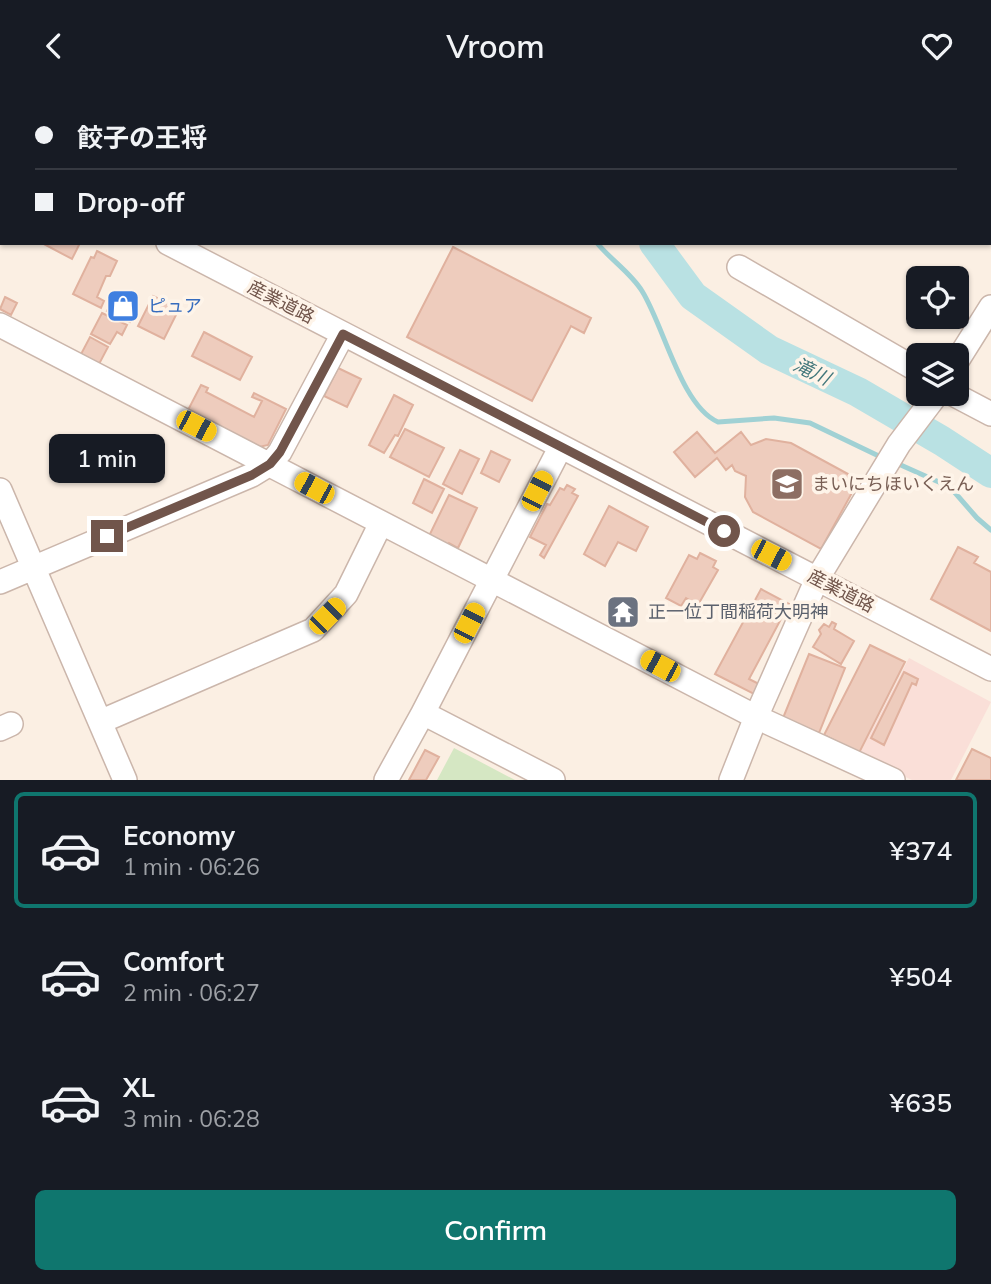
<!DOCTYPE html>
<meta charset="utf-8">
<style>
:root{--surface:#171b24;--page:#20242c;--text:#f1f3f6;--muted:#9ea1a6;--line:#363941;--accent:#0f766e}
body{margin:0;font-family:Mulish,"Noto Sans JP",sans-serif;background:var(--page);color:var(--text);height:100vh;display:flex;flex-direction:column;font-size:26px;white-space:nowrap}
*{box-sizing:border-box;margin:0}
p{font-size:23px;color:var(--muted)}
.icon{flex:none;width:38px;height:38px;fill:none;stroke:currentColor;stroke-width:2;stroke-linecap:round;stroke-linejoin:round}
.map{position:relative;height:689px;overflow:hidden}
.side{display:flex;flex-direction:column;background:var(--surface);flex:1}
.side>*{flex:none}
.banner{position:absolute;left:0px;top:0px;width:992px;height:154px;box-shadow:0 2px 5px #0004;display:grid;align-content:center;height:154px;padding:0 35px;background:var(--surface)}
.buttons{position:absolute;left:906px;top:175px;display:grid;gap:14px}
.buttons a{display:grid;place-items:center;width:63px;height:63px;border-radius:10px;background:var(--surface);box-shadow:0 2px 5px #0004;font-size:35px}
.end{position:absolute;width:32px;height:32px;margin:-16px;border:9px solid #71554b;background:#fff;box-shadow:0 0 0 4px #fff}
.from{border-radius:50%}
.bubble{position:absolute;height:49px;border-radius:10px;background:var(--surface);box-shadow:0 2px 5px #0004;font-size:23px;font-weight:600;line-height:49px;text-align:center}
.car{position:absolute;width:21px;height:42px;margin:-21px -10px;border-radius:9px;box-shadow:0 0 5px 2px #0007;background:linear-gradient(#f5c518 24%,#345 0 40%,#f5c518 0 76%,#345 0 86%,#f5c518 0)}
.banner b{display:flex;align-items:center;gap:24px;height:66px;font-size:26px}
.banner b+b{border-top:2px solid var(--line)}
.banner i{width:18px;height:18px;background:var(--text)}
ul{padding:12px 0 0;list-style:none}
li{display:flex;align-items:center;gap:21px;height:116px;margin:0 14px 10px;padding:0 21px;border:4px solid transparent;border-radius:10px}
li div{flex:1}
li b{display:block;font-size:26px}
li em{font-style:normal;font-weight:600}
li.active{border-color:var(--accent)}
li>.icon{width:63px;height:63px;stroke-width:1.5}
.button{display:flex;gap:14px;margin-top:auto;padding:14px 35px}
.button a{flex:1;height:80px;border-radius:10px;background:var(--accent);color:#fff;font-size:28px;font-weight:600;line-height:80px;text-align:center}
header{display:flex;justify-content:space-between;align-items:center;height:91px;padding:0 35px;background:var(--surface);font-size:32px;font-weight:600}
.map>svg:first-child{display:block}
.commercial{fill:#fadfd8}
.green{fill:#d5e7c3}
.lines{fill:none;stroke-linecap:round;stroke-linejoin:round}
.stream{stroke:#a0d1d4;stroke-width:5}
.river{stroke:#b9e1e3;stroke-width:30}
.building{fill:#eeccbd;stroke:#e0b19e;stroke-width:2}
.minor-casing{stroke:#cbb6ab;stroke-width:26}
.minor{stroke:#fff;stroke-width:23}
.route{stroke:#71554b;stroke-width:9}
.labels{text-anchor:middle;stroke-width:7;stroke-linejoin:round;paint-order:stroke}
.street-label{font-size:18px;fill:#71554b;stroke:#fef4e9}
.shop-label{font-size:18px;fill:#366cbe;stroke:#fef4e9;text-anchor:start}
.education-label{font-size:18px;fill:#785e54;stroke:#fef4e9;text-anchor:start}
.worship-label{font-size:18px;fill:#5b616d;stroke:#fef4e9;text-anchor:start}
.water-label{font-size:19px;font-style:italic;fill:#43787c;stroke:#fef4e9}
</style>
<header><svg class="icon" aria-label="back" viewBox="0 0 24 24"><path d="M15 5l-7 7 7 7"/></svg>Vroom<svg class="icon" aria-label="heart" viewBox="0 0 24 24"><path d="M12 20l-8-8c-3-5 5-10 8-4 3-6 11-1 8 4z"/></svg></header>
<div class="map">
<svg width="991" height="689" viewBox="0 0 991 689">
<rect width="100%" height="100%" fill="#fbefe3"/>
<path class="commercial" d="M909 567 991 611 951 689H912L859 664Z"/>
<path class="green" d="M454 657 515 689H437Z"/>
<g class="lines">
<path class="stream" d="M497 0 498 2
M597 152C611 169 631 182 642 200 664 235 681 315 718 331L774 327 810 332 885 368
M894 371 950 396 977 427 991 439"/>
<path class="river" d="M541 0 542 2
M654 152 693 205 769 259 858 301 942 350 991 382"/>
</g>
<path class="building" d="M107 0H184L183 2Z
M42 152H80L72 168Z
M453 156 591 227 584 242 571 235 532 310 407 246Z
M97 160 117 170 110 185H106L97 206 104 210 101 217 73 203 91 166 94 167Z
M115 203 138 214 130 231 107 220Z
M153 205 179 218 164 248 138 235Z
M5 206 17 212 11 224 0 218Z
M102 222 127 234 122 244 117 241 110 253 91 243Z
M204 241 252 266 240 289 192 265Z
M90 246 108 256 98 275 80 265Z
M338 277 361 288 347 316 324 305Z
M201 294 208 297 206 301 254 326 262 310 252 306 254 302 286 318 268 354 259 356 188 319Z
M394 304 413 314 398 345 395 344 384 362 369 354Z
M405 338 444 357 429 386 390 366Z
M697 341 715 362 741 341 751 354 766 348 791 352 859 389 821 458 753 421 745 406 746 385 735 380 732 374 726 379 717 367 695 386 674 361Z
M460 359 479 368 462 403 443 393Z
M491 360 510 369 499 391 481 382Z
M424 388 444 398 432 422 413 412Z
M567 394 575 398 572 402 578 405 544 467 540 464 546 454 530 446 547 413 550 414 560 397 564 399Z
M449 404 477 417 458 457 449 452 447 455 429 445Z
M609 415 648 436 636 460 618 451 605 475 584 463Z
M958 456 978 466 974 472 991 481V540L931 508Z
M700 462 716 470 713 476 718 479 698 514 686 507 681 515 666 507 689 464 697 468Z
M761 498 789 513 749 588 759 593 754 603 715 583Z
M624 512 631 525 620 529 615 516Z
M832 531 836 533 834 538 854 550 841 573 813 556 821 543 819 539 824 533 829 536Z
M870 554 905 571 859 662 824 644Z
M809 563 845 577 819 642 783 627Z
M904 581 918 588 916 594 912 592 884 654 871 647Z
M972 658 991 667V689H956Z
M425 659 439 666 426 689H409Z"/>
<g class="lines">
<defs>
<path id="minor" d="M0 65 2 66
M168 152 991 578
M739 176 919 280
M0 234 756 626 893 689
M957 270 991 216
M953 303 991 323
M0 399 125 689
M0 491 252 384 270 373 280 361 343 243
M423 622 553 689
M102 630 313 539 346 503 381 432
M0 638 11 633
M386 689 423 622 560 357
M731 689 756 626 817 488 899 353 937 303"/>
</defs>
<use href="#minor" class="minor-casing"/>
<use href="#minor" class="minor"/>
</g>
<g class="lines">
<path class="route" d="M107 445 252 384 270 373 280 361 343 243 724 440"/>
</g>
<defs>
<symbol id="shop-square" viewBox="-11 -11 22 22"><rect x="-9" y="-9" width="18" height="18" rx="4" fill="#3f7fe0" stroke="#fef4e9"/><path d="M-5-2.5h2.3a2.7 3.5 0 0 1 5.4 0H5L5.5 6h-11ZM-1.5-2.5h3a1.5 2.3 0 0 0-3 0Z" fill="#fff"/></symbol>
<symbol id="school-square" viewBox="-11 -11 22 22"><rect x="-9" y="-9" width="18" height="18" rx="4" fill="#8d6e63" stroke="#fef4e9"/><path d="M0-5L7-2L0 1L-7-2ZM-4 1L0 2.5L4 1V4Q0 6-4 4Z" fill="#fff"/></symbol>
<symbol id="temple-square" viewBox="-11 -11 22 22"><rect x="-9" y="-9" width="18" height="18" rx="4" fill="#6b7280" stroke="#fef4e9"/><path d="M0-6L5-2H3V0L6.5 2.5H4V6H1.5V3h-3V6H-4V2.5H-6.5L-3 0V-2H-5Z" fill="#fff"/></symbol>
</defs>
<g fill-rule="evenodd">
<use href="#shop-square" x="104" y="196" width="38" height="38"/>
<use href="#school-square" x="768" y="374" width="38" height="38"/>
<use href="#temple-square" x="604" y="502" width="38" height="38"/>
</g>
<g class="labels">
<g class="street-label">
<text transform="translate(281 211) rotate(27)" y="6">産業道路</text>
<text transform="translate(841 500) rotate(27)" y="6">産業道路</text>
</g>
<g class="shop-label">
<text x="148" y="221">ピュア</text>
</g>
<g class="education-label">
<text x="812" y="399">まいにちほいくえん</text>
</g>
<g class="worship-label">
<text x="648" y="527">正一位丁間稲荷大明神</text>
</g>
<g class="water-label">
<text transform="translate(812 280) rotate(26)" y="7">滝川</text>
</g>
</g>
</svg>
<div class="buttons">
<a><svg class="icon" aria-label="locate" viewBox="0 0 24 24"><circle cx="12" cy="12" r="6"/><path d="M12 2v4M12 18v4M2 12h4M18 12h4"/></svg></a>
<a><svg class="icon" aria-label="layers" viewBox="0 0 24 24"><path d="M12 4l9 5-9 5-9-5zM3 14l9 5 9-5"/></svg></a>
</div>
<i class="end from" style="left:724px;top:440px"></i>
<i class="end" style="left:107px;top:445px"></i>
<div class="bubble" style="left:49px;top:343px;width:116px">1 min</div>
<i class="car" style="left:196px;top:335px;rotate:117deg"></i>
<i class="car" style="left:314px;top:397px;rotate:298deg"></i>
<i class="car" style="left:537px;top:400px;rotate:27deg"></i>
<i class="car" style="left:771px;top:464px;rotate:117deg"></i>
<i class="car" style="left:327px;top:525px;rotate:45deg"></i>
<i class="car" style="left:469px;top:532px;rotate:27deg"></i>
<i class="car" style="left:660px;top:575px;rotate:298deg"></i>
<div class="banner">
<b><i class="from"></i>餃子の王将</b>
<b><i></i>Drop-off</b>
</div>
</div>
<section class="side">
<ul>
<li class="active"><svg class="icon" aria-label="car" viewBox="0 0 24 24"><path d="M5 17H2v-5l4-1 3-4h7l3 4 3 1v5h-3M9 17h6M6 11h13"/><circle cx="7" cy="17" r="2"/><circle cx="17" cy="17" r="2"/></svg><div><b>Economy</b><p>1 min · 06:26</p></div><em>¥374</em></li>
<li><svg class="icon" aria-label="car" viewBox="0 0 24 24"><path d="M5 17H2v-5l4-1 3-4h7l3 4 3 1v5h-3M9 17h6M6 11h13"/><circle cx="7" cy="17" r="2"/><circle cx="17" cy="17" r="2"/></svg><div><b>Comfort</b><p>2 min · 06:27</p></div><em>¥504</em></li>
<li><svg class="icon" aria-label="car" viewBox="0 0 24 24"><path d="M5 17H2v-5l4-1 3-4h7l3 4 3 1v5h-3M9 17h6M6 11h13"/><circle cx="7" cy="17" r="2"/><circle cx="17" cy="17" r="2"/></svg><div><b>XL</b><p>3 min · 06:28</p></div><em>¥635</em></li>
</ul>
<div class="button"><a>Confirm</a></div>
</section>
